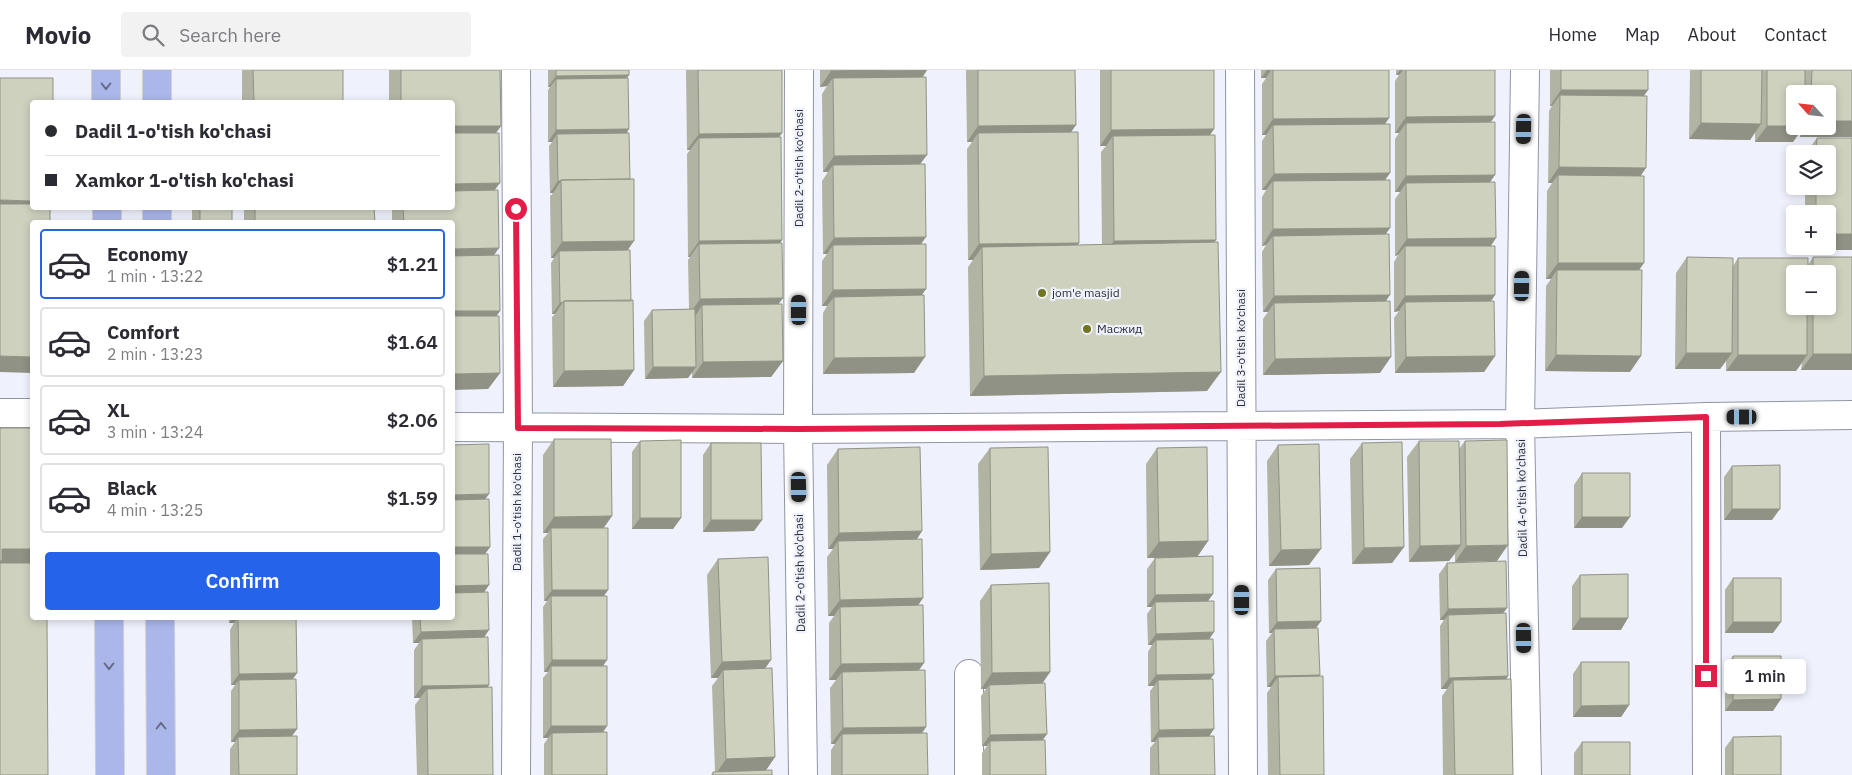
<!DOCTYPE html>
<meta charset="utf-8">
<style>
:root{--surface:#fff;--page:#f2f2f3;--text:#2b2b33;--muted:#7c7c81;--line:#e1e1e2;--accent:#2563eb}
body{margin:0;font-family:"IBM Plex Sans",sans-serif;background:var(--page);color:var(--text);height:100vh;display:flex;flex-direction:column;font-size:19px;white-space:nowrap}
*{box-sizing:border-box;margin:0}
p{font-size:16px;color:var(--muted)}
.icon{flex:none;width:28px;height:28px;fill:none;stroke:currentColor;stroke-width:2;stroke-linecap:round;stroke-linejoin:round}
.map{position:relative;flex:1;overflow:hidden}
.details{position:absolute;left:30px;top:150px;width:425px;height:400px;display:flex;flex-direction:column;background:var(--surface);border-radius:5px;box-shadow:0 2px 8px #0003}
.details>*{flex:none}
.hud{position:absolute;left:30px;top:30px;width:425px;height:110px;border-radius:5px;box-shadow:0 2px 8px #0003;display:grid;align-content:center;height:110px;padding:0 15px;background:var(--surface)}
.needle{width:32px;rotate:297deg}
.buttons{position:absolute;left:1786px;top:15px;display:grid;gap:10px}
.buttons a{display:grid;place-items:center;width:50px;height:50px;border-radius:5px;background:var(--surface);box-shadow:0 2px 8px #0003;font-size:25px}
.end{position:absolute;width:22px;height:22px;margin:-11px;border:6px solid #e11d48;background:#fff;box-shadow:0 0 0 2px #fff}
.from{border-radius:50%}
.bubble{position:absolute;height:35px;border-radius:5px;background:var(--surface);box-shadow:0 2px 8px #0003;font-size:16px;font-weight:600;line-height:35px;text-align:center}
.car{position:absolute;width:15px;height:30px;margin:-15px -8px;border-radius:6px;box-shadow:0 0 4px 1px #0007;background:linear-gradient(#222 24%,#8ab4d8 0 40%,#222 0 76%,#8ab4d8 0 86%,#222 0)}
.hud b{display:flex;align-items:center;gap:18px;height:48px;font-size:19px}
.hud b+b{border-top:1px solid var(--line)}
.hud i{width:12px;height:12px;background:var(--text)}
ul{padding:9px 0 0;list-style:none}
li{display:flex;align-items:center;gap:15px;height:70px;margin:0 10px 8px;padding:0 5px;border:2px solid var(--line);border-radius:5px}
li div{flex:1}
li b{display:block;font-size:19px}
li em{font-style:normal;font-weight:600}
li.on{border-color:var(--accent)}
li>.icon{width:45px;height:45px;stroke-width:1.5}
.button{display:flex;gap:10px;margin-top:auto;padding:10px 15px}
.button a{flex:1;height:58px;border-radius:5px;background:var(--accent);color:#fff;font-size:20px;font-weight:600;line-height:58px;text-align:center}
header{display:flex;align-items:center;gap:30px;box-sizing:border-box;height:70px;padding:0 25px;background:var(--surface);border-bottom:1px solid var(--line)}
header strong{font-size:24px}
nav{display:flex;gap:28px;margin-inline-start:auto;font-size:18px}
.search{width:350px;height:45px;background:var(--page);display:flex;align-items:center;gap:12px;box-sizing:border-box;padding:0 18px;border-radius:5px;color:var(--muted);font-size:19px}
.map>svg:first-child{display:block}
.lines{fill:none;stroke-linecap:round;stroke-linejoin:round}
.minor-casing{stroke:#9095a5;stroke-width:30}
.major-casing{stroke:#d1d1d2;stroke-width:30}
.minor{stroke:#fff;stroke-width:28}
.major{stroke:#abb6eb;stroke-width:28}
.wall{fill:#b1b4a3;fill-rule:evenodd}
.shaded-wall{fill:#909285}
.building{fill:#ced1be;stroke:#909285}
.oneway{stroke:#656b86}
.route{stroke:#e11d48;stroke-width:6}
.poi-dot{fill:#70761f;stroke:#eff2fd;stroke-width:2}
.labels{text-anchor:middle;stroke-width:4.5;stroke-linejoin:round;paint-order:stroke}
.street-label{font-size:12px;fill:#2c2e34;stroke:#eff2fd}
.poi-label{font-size:12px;fill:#2c2e34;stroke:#eff2fd;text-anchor:start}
</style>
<header>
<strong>Movio</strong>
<div class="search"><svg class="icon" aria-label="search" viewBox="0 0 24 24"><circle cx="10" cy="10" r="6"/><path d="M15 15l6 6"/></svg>Search here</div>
<nav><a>Home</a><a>Map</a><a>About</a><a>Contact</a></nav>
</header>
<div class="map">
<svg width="1852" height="705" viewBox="0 0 1852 705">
<rect width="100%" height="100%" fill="#eff2fd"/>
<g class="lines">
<defs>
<path id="minor" d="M516 0 518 358 516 705
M799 0 798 359 803 705
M1240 0 1243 705
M1525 0 1520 354 1527 705
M0 343H32
M1706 347 1707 705
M452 357 798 359 1520 354 1706 347 1852 345
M969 604V705"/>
<path id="major" d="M106 0V32
M157 0V32
M107 138V152
M157 138V152
M109 548 110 705
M160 548 161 705"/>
</defs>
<use href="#minor" class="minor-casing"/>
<use href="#major" class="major-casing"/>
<use href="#minor" class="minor"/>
<use href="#major" class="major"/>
</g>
<path class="wall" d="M242 0H343V32H242Z
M389 0H500L501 56 496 63 494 185 496 246 500 303 488 319 452 152H392V138H452V32H389Z
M548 0H629V5L627 8 628 180 634 300 623 316 553 317 552 247 555 244H552L551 193 554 188H551L550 126 553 123H550L549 76 552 72H548V20L550 17H548Z
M686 0H782V63L779 67 782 170 780 173 783 228 778 234 783 291 771 307 692 308V302L688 308 645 309 644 251 652 240 689 239 688 190 690 187H688L687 84 690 80H687Z
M820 0H927L923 7 920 94 922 225 914 303 823 304V243L827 236H822V191L827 184H823L822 111 828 102H823L822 24 827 16 820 17Z
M966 0H1075L1071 62 1077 175H1102L1101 82 1106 76H1100V0H1214V59L1210 65 1214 172 1207 321 970 326 968 197 973 190H968L967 79 972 72H967Z
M1261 0H1389V48L1385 54 1386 231 1380 303 1263 305V249L1268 242H1263L1262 182 1266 175 1262 176V127L1266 120H1262V71L1266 65H1262V14L1266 8H1261Z
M1396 0H1495L1491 52 1490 112 1491 176 1495 225 1491 231 1495 286 1484 302 1395 303 1394 248 1399 241 1394 242V192L1398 185 1395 186V129L1400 122H1395V69L1399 63H1395V11L1399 5H1396Z
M1550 0H1648L1644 26 1641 106 1639 200 1630 302 1545 301 1546 216 1551 209H1546L1547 121 1552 113H1548L1549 41 1552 36H1550Z
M1690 0H1852V67H1800V62L1793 72H1755V62L1750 70 1689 69ZM1795 24H1828V56H1795Z
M1817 68H1852V180H1805V176H1828V144H1805V116H1828V84H1805Z
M192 138H232V152H192Z
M244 138H374L375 152H244Z
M1687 187 1733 196 1738 188 1808 195 1813 187H1852V300H1801L1802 293 1796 301H1726V291L1720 299H1675L1676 203ZM1795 204H1828V236H1795Z
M554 369 612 446 604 458 608 520 604 526 603 662 607 705H544V674L548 668H543V608L548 602H544L543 537 547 531H544L543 469 548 463H543V385Z
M640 371 681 448 673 459H632V382Z
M1419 371 1459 379 1465 371 1497 491 1455 492V484L1449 491 1409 492 1407 387Z
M711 373 762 450 754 461 703 462V385Z
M1362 373 1404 477 1392 493 1352 494 1350 389Z
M1278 375 1309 495 1269 496 1267 391Z
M990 378 1050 482 1039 498 980 500 978 394Z
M1157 378 1208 471 1197 487 1147 488 1146 394Z
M838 379 922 461 916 470 923 528 918 535 919 600 926 657 922 663 928 705H831V680L835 674H831L830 618 836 610H829V553L834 546H828L827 487 833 479H828L827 395Z
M1732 396 1772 450H1724V407Z
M1582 403 1622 458H1574V415Z
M486 429 490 477 485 484 484 567 489 615 487 617 493 705H417L415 635 420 628H414V580L419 573H413L412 548H452Z
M1155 488 1213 524 1208 531 1209 569 1214 604 1210 609 1209 666 1215 705H1150V678L1155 672H1151L1150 621 1154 616H1148V582L1152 575H1148L1147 544 1152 537H1147V499Z
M718 489 765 599 775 687 766 700 772 705H711L713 702H715L712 616 718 608H711L707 505Z
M1447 493 1503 544 1508 606 1506 609 1513 705H1443L1442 626 1447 619H1441L1440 556 1444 550H1440L1439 504Z
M1276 499 1321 551 1316 558 1320 605 1318 606 1324 705H1268L1267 623 1271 617H1267L1266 571 1272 563H1269L1268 510Z
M1580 505 1621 560H1572V516Z
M1733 508 1773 563H1725V520Z
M991 515 1050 602 1042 614 1047 664 1042 670 1046 705H982V683L987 676H982L981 626 986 619H981L980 531Z
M229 548H296L297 603 293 609 297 659 292 666 297 705H230V679L235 672H231V621L235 615H231L230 560 234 553H229Z
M1733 586 1773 641H1725V597Z
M1581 592 1629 635 1621 647H1573V604Z
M1733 667 1781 705H1725V678Z
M1582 672 1630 705H1574V683Z"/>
<path class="shaded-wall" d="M927 0 916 16 833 8 827 16 820 17 831 1Z
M1267 0H1271L1266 8H1261Z
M1400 0H1403L1399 5H1396Z
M629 5 621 16 556 9 550 17H548L556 6Z
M1561 20H1648L1637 36 1560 25 1552 36H1550Z
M1495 46 1484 62 1406 53 1399 63H1395L1406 47Z
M1389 48 1378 64 1273 55 1266 65H1262L1273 49Z
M1828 51H1852V67H1800L1807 56H1828Z
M1701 53 1761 54 1750 70 1689 69Z
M1076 55 1065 71 978 63 972 72H967L978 56Z
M452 56H501L489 72H452Z
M1767 56H1804L1793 72H1755Z
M629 59 621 71 557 64 552 72H548L556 60Z
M1214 59 1203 75 1113 66 1106 76H1100L1111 60Z
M782 63 771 79 699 68 690 80H687L699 64Z
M927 85 915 101 833 95 828 102H823L834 86Z
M1559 97 1646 98 1635 114 1558 105 1552 113H1548Z
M1390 103 1379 119 1273 111 1266 120H1262L1274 104Z
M1495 105 1484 121 1406 113 1400 122H1395L1406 106Z
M558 111H561L553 123H550Z
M500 113 488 129 452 130V114Z
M0 130 32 131V138L0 150Z
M1390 158 1379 174 1273 166 1266 175 1262 176 1273 159Z
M1828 164H1852V180H1805L1807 176H1828Z
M926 167 915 183 833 175 827 184H823L834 168Z
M1496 168 1485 185 1405 176 1398 185 1395 186 1407 169Z
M782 170 771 186 699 174 690 187H688L699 171Z
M1216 170 1205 186 1102 187 1114 171Z
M634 171 623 187 559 181 554 188H551L562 172Z
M1079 173 1068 189 982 177 973 190H968L979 174Z
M499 178 487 195H452V179Z
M1558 193H1644L1633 209 1557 200 1551 209H1546Z
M926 219 915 235 834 227 827 236H822L833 220Z
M1390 225 1379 241 1274 233 1268 242H1263L1274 226Z
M1495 225 1484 241 1405 232 1399 241 1394 242 1405 226Z
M783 228 771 244 702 235 696 245H689L700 229Z
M563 232 555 244H552L560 233Z
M452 241H500L489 257H452Z
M1686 283H1732L1720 299H1675Z
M1813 284H1852V300H1801Z
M1556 285 1641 286 1630 302 1545 301Z
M1738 285H1807L1796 301H1726Z
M0 286 32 287V303L0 302Z
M1495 286 1484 302 1395 303 1406 287Z
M925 287 914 303 823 304 834 288Z
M1391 287 1380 303 1263 305 1275 289Z
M783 291 771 307 692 308 703 292Z
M653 297H696L688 308 645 309Z
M634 300 623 316 553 317 564 301Z
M1221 302 1207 321 970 326 984 306Z
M500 303 488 319 452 320V304Z
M489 424 481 435 452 436V425Z
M1732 439H1780L1772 450H1724Z
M612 446 600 462 551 458 548 463H543L554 447Z
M1582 447H1630L1622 458H1574Z
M640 448H681L673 459H632Z
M711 450H762L754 461 703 462Z
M922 461 911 478 838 471 833 479H828L839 463Z
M1208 471 1197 487 1147 488 1159 472Z
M1461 475 1449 491 1409 492 1420 476Z
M1508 475 1497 491 1455 492 1466 476Z
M452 477H490L482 488H452Z
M1404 477 1392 493 1352 494 1364 478Z
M2 479H32V495H0V481Z
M1321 479 1309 495 1269 496 1281 480Z
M1050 482 1039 498 980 500 991 484Z
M489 515 481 527H452V516Z
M552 520H608L600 531 551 526 547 531H544Z
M1213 524 1205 535 1155 532 1152 537H1147L1155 525Z
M923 528 912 544 840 537 834 546H828L840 530Z
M1507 538 1499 549 1448 545 1444 550H1440L1448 539Z
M233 548H293H238L234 553H229Z
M1580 548H1628L1621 560H1572Z
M1321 551 1313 562 1274 559 1272 563H1269L1277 552Z
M1733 552H1781L1773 563H1725Z
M489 560 481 572 422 569 419 573H413L421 562Z
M1214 562 1206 574 1156 570 1152 575H1148L1156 564Z
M552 590H607L599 602 551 596 548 602H544Z
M771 590 760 606 723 600 718 608H711L722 592Z
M924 593 913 609 842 602 836 610H829L841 594Z
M1050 602 1039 618 989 615 986 619H981L992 603Z
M297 603 289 614 239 610 235 615H231L239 604Z
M1214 604 1206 615 1158 610 1154 616H1148L1156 605Z
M1320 605 1312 616 1278 607 1271 617H1267L1275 606Z
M1508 606 1500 618 1453 610 1447 619H1441L1449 608Z
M489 615 481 626 427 619 420 628H414L422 616Z
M1781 629 1773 641H1725L1733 630Z
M1629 635 1621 647H1573L1581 636Z
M551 656H607L600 667 552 663 548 668H543Z
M926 657 915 673 842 664 835 674H831L843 658Z
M297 659 289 670 238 667 235 672H231L239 660Z
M1214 659 1206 671 1158 667 1155 672H1151L1159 660Z
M1047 664 1039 675 990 671 987 676H982L990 665Z
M775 687 764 703 715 705 726 689Z"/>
<path class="building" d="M253 0H343V32H254Z
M401 0H500L501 56H452V32H401Z
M556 0H629V5L556 6Z
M698 0H782V63L699 64Z
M831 0H886L831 1Z
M978 0H1075L1076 55 978 56Z
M1111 0H1214V59L1111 60Z
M1273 0H1389V48L1273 49Z
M1406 0H1495V46L1406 47Z
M1561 0H1648V20H1561Z
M1701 0H1762L1761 54 1701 53Z
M1767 0H1805V24H1795V56H1767Z
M1812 0H1852V51H1828V24H1811Z
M926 7 927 85 834 86 833 8Z
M0 8H53V32H32V131L0 130Z
M628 8 629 59 556 60V9Z
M1560 25 1647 26 1646 98 1559 97Z
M1495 52V105L1406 106V53Z
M1390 54V103L1274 104 1273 55Z
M1078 62 1079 173 979 174 978 63Z
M452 63H499L500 113 452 114Z
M629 63 630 109 561 110V111H558L557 64Z
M1215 65 1216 170 1114 171 1113 66Z
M781 67 782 170 699 171V68Z
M1817 68H1852V164H1828V144H1816V116H1828V84H1816Z
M925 94 926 167 834 168 833 95Z
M1558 105 1644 106V193H1558Z
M634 109V171L562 172 561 110Z
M1390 110V158L1273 159V111Z
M1495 112 1496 168 1407 169 1406 113Z
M498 120 499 178 452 179V152H404L403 138H452V121Z
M0 134H32V138H50V152H32V287L0 286Z
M200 138H232V152H200Z
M255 138H374L375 152H255Z
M1389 164 1390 225 1274 226 1273 166Z
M1218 172 1221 302 984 306 982 177Z
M782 173 783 228 700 229 699 174Z
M926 174V219L833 220V175Z
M1405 176H1495V225L1405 226Z
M630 180 631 231H564L563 232 560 233 559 181Z
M499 185 500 241H452V186Z
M1687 187 1733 188 1732 283H1686Z
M1813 187H1852V284H1813V236H1828V204H1813Z
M1738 188H1808V204H1795V236H1807V285H1738Z
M1557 200H1642L1641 286 1556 285Z
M924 225 925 287 834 288V227Z
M633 230 634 300 564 301V231Z
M1390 231 1391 287 1275 289 1274 233Z
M1494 231 1495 286 1406 287 1405 232Z
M782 234 783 291 703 292 702 235Z
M695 239 696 297H653L652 240Z
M452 246H499L500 303 452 304Z
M0 358H32V479H2V491H0Z
M554 369H611L612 446 554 447Z
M681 370V448H640V371Z
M1507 370 1508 475 1466 476 1465 371Z
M1419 371H1459L1461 475 1420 476Z
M1402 372 1404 477 1364 478 1362 373Z
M711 373H761L762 450H711Z
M489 374V424L452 425V375Z
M1319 374 1321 479 1281 480 1278 375Z
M920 377 922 461 839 463 838 379Z
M1048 377 1050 482 991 484 990 378Z
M1207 377 1208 471 1159 472 1157 378Z
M1780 395V439H1732V396Z
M1582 403H1630V447H1582Z
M489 429 490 477H452V430Z
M551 458H608V520H552Z
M922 469 923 528 840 530 838 471Z
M452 484H488L489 515 452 516Z
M1213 486V524L1155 525V488Z
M768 487 771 590 722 592 718 489Z
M1506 491 1507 538 1448 539 1447 493Z
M0 493H32V548H47L48 705H0Z
M1320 498 1321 551 1277 552 1276 499Z
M1628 504V548H1580V505Z
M1733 508H1781V552H1733Z
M1049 513 1050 602 992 603 991 515Z
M488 522 489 560 421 562 420 548H452V523Z
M551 526H607V590H552Z
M1214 531V562L1156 564 1155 532Z
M923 535 924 593 841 594 840 537Z
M1506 543 1508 606 1449 608 1448 545Z
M238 548H296L297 603 239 604Z
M1318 558 1320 605 1275 606 1274 559Z
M488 567 489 615 422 616V569Z
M1213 569 1214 604 1156 605V570Z
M1733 586H1781V629L1733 630Z
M1581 592H1629V635L1581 636Z
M551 596H607V656H551Z
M772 598 775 687 726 689 723 600Z
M925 600 926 657 843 658 842 602Z
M1323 606 1324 705H1280L1278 607Z
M296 609 297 659 239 660V610Z
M1213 609 1214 659 1159 660 1158 610Z
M1511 609 1513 705H1455L1453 610Z
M1045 613 1047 664 990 665 989 615Z
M492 617 493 705H428L427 619Z
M607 662V705H552V663Z
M927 663 928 705H842V664Z
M297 666V705H239L238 667Z
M1214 666 1215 705H1159L1158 667Z
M1781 666V705H1733V667Z
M1045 670 1046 705H990V671Z
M1582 672H1630V705H1582Z
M772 700V705H713V702Z"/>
<defs><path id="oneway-chevron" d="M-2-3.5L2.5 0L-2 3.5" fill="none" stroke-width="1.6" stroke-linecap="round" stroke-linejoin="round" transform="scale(1.25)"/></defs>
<g class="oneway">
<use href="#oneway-chevron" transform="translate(106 16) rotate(90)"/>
<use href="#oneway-chevron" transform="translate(109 596) rotate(90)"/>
<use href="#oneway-chevron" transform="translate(161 656) rotate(-90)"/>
</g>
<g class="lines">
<path class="route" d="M516 139 518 358 798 359 1500 354 1706 347V606"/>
</g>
<g class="poi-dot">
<circle cx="1042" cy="223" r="5"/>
<circle cx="1087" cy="259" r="5"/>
</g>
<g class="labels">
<g class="street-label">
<text transform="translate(799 98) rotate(-90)" y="4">Dadil 2-o'tish ko'chasi</text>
<text transform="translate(1241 278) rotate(-90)" y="4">Dadil 3-o'tish ko'chasi</text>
<text transform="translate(1522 428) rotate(-91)" y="4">Dadil 4-o'tish ko'chasi</text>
<text transform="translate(517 442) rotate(-90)" y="4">Dadil 1-o'tish ko'chasi</text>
<text transform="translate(800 503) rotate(-91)" y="4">Dadil 2-o'tish ko'chasi</text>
</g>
<g class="poi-label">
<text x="1052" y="227">jom'e masjid</text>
<text x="1097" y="263">Масжид</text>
</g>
</g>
</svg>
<div class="buttons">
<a><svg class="needle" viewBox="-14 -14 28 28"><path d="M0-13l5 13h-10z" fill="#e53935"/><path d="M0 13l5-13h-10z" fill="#7c7c81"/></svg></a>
<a><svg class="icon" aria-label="layers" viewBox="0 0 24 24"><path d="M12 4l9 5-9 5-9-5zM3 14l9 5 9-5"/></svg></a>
<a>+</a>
<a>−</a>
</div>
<i class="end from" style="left:516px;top:139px"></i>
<i class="end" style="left:1706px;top:606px"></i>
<div class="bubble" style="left:1724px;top:589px;width:82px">1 min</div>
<i class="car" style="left:1524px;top:59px;rotate:181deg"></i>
<i class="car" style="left:1522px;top:216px;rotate:1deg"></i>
<i class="car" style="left:799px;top:240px;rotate:0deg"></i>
<i class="car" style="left:1742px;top:347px;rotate:270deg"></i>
<i class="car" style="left:799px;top:417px;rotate:179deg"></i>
<i class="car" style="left:1242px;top:530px;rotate:0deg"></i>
<i class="car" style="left:1524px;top:568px;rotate:179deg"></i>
<div class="hud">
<b><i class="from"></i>Dadil 1-o'tish ko'chasi</b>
<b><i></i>Xamkor 1-o'tish ko'chasi</b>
</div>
<section class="details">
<ul>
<li class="on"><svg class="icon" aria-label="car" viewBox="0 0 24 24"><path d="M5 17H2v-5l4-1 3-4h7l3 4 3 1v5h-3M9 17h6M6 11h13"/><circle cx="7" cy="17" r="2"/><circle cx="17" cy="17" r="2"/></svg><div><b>Economy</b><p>1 min · 13:22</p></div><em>$1.21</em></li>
<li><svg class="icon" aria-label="car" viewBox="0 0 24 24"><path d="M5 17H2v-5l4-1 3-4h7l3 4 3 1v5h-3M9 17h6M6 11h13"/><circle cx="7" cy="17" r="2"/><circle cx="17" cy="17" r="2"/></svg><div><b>Comfort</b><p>2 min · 13:23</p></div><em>$1.64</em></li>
<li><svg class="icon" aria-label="car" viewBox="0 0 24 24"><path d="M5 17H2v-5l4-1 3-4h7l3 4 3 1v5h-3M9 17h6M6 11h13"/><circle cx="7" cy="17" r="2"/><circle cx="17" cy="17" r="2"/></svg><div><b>XL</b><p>3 min · 13:24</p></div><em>$2.06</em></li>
<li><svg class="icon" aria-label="car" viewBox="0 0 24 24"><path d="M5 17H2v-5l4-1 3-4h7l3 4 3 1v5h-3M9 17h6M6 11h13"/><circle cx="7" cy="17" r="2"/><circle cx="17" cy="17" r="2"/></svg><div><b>Black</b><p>4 min · 13:25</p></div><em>$1.59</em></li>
</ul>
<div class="button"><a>Confirm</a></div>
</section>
</div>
